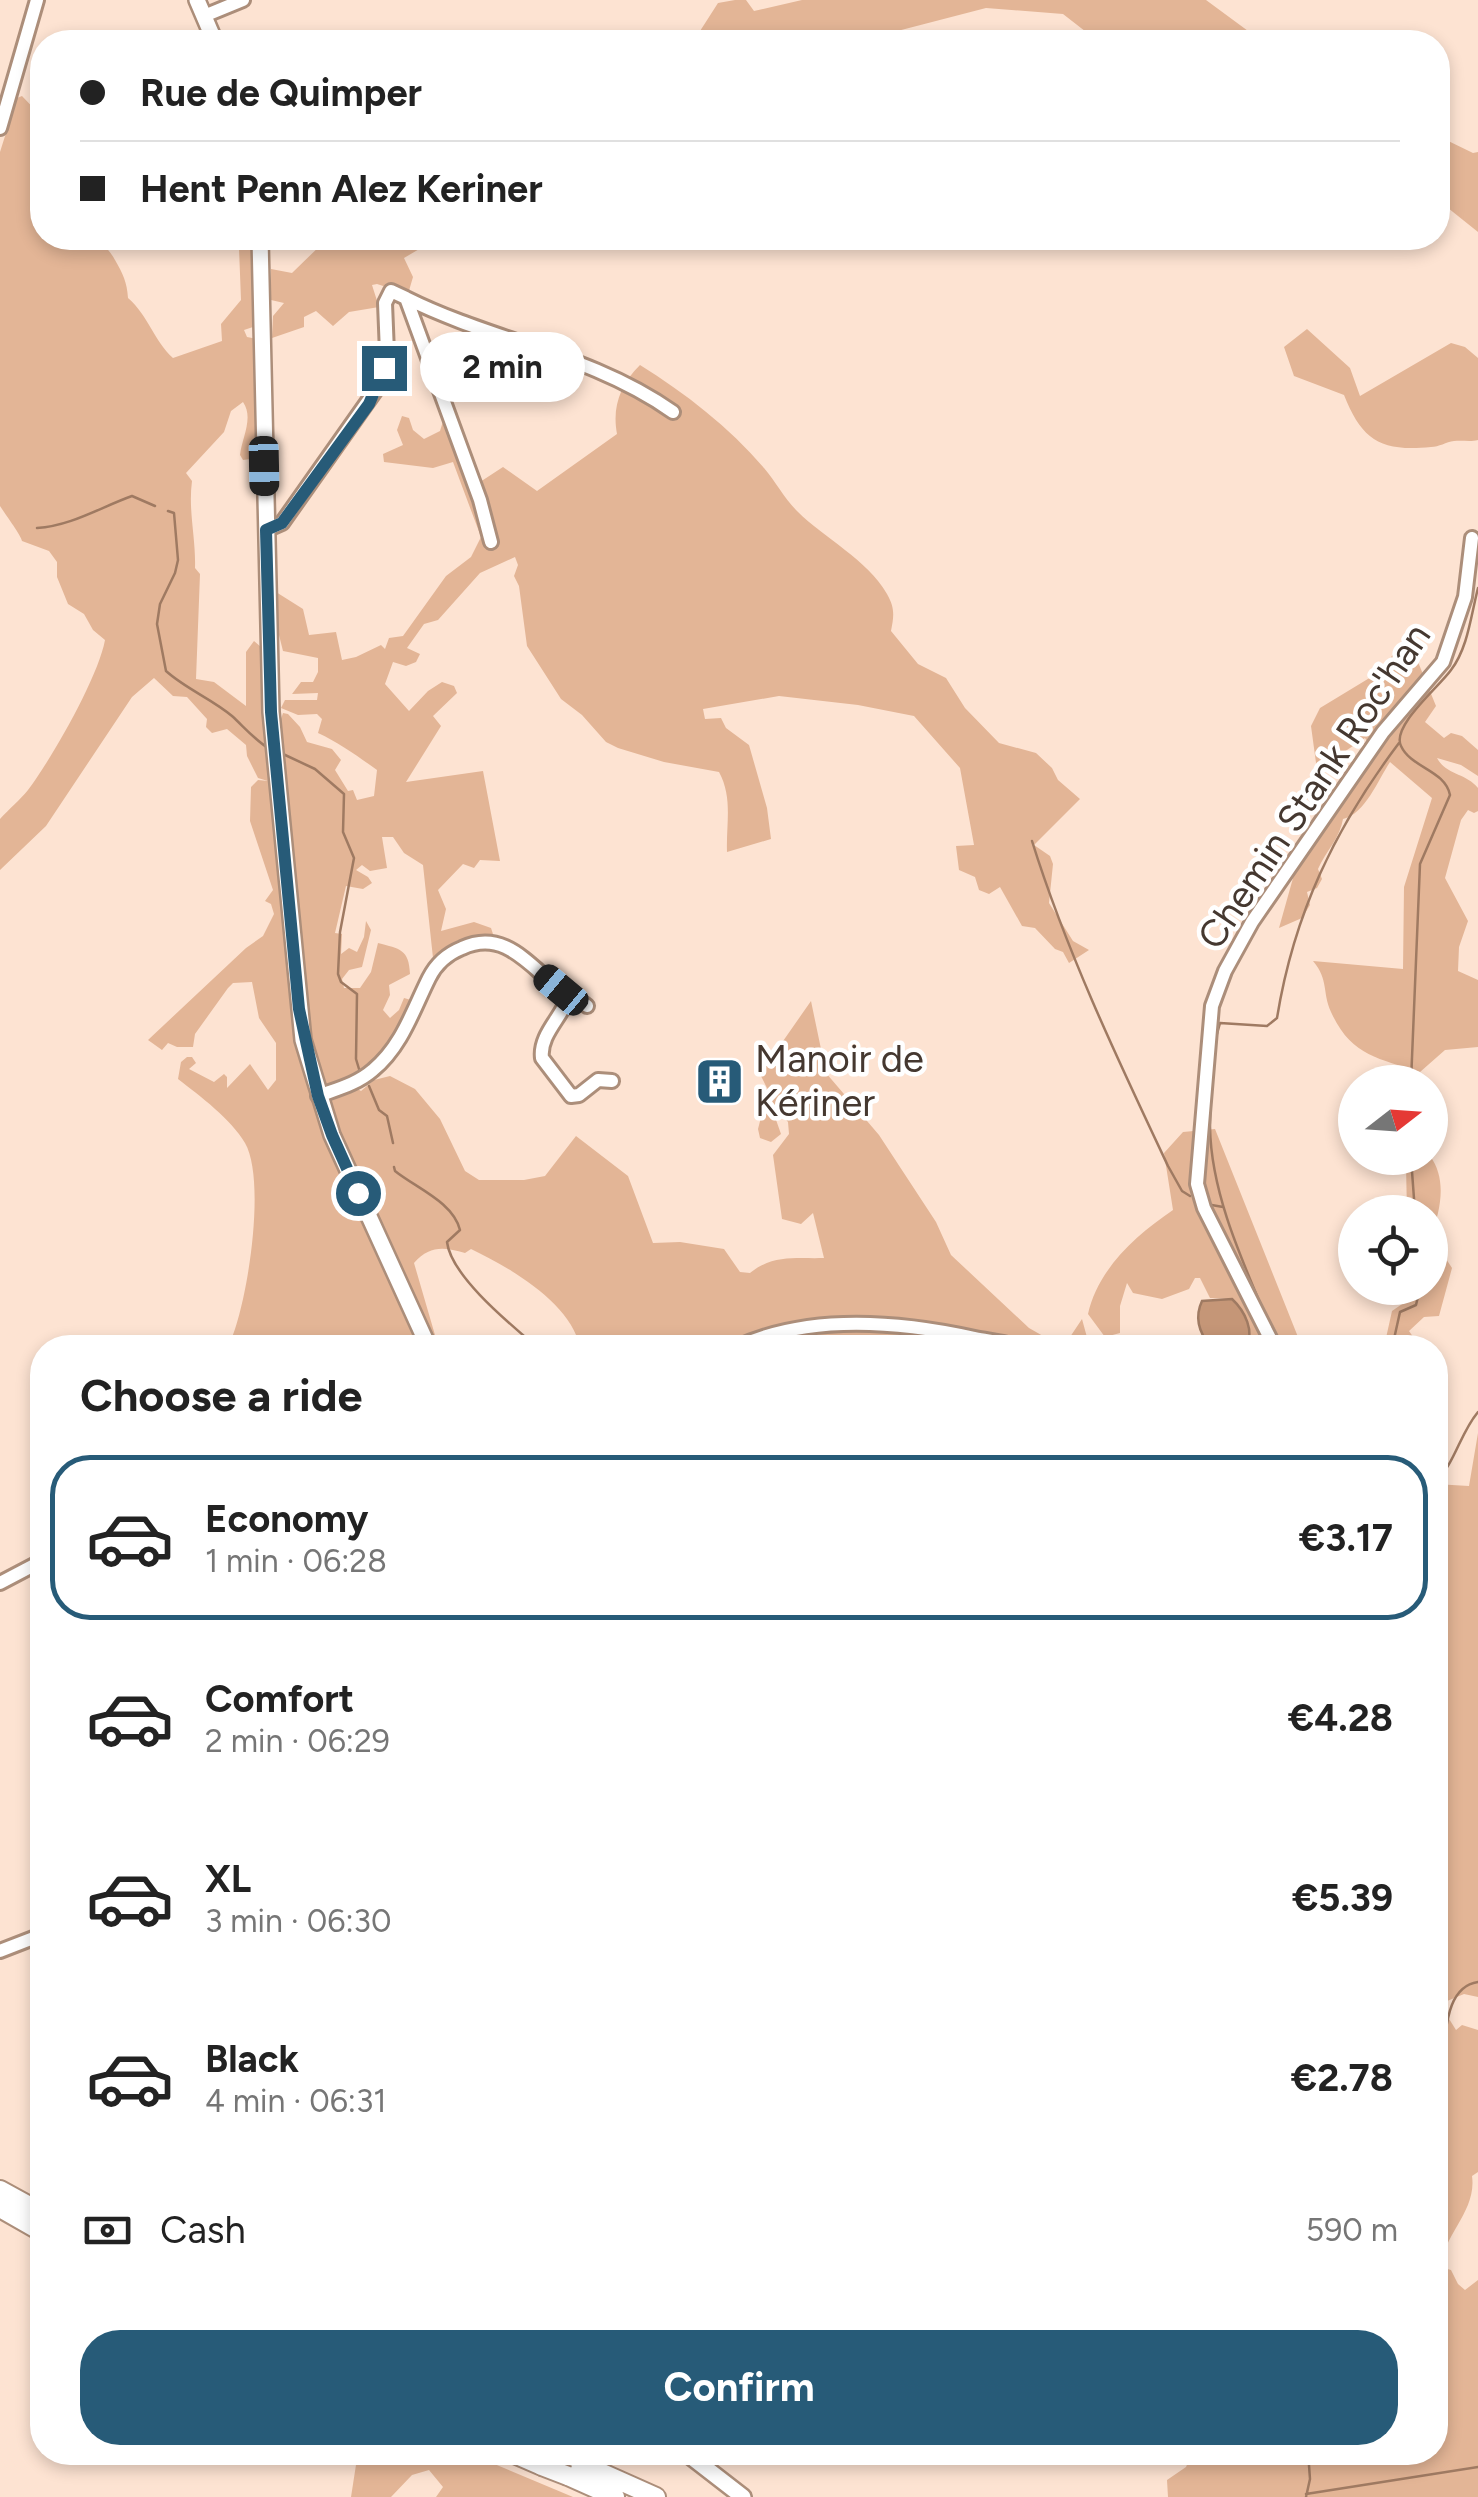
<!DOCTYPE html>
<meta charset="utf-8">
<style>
:root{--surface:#fff;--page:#f6f6f6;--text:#222;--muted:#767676;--line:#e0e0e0;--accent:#275b78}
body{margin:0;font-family:Figtree,sans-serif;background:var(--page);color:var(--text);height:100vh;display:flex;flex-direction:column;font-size:38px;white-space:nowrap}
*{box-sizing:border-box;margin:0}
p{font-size:32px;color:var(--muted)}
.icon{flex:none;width:55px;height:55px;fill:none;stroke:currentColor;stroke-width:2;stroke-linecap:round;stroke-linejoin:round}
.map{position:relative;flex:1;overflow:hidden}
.panel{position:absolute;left:30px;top:1335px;width:1418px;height:1130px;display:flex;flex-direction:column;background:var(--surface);border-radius:40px;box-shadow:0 5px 15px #0003}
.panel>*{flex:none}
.banner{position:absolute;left:30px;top:30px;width:1420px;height:220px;border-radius:40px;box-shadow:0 5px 15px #0003;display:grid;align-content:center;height:220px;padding:0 50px;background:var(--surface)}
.needle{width:65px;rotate:73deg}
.fabs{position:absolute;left:1338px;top:1065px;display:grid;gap:20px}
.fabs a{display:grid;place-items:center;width:110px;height:110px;border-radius:50%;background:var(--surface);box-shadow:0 5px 15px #0003;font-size:50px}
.end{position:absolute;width:45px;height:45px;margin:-22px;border:12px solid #275b78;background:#fff;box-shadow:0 0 0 5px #fff}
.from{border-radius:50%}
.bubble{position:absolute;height:70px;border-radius:35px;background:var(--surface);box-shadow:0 5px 15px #0003;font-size:32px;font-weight:700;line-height:70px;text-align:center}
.car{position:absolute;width:30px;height:60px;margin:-30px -15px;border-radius:12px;box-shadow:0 0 8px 2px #0007;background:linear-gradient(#222 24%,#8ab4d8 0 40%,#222 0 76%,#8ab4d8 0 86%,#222 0)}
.banner b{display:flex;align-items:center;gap:35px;height:95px;font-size:38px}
.banner b+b{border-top:2px solid var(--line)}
.banner i{width:25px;height:25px;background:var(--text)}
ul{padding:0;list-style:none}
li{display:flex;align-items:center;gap:30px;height:165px;margin:0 20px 15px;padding:0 30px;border:5px solid transparent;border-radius:40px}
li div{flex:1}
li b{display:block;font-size:38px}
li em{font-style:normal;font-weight:700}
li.active{border-color:var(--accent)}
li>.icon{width:90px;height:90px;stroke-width:1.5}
h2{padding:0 50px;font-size:45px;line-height:120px}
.pay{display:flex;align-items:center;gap:25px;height:110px;padding:0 50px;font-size:38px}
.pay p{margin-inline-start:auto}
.cta{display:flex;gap:20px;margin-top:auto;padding:20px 50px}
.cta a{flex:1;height:115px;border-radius:40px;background:var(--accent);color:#fff;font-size:40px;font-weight:700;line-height:115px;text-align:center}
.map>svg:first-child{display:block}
.green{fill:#e3b596}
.water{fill:#c59677;stroke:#9f7a62;stroke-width:2.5}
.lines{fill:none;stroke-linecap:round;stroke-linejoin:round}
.stream{stroke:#9f7a62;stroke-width:2.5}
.minor-casing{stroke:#ac8e7a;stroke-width:18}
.major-casing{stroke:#ac8e7a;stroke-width:20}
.highway-casing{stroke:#ac8e7a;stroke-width:22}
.minor{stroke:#fff;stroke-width:12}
.major{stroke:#fff;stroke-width:15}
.highway{stroke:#fff;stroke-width:18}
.highway-bridge-casing{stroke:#ac8e7a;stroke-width:22;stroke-linecap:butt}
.highway-bridge{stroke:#fff;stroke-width:18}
.route{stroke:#275b78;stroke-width:12}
.labels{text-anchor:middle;stroke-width:9;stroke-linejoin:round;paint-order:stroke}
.street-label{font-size:38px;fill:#453830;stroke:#fff}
.poi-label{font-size:38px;fill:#453830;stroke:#fff;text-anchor:start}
</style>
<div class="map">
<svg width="1478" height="2497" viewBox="0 0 1478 2497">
<rect width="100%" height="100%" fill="#fde3d2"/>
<path class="green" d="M735 0H746L754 11 802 0H1206L1263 42H1099L1063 14 986 8 855 42H693L718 3Z
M22 96 42 117V238C75 238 97 228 115 260 123 274 127 282 128 298 148 315 154 341 173 358L222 341 221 324 241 300 239 248 243 241 251 242 256 260V326L244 330 247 337 257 339 260 371 257 458 243 460 240 455C242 437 254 418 243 402L231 411 224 432 186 473 192 481C188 511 196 538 195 568L200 574 196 679 214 682 246 706V652L254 641 261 647 267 704 279 725 283 713 288 714 300 727 307 742 332 749 341 760 335 770 348 791 353 790 357 800 374 796 377 770C360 758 340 743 318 733L322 719 317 714 298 715 281 708 285 700H317L318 693 292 694 301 682H313L318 672V658L283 651 276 623V592L303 609 309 635 336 632 342 660 356 657 381 645 385 649 389 638 403 636 446 576 471 557 481 537 453 462 433 468 384 462 383 454 403 445 397 430 402 416 409 418 413 430 424 439 440 431 445 415 480 482 503 467 537 491 617 434C612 407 620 385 640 365 685 393 729 427 764 468 776 482 784 498 797 511 825 539 867 559 887 594 895 608 894 616 891 631L918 664 946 678 965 708 999 743 1036 753 1052 768 1058 780 1080 799 1034 845 1050 856 1053 864 1049 903 1073 941 1089 950 1069 963 1063 952 1055 949 1035 928 1022 926 1000 887 989 894 979 890 975 877 959 870 956 846 974 845 960 768 914 716 858 705 779 696 703 709 705 719 721 718 726 728 749 745 767 808 771 839 727 852C726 823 733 798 719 772L664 762 618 748 606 742 582 715 561 699 527 646 519 586 514 576 518 565 515 557 480 573 438 620 424 624 407 648 420 654 416 662 406 666 393 662 385 684 409 711 428 691 442 682 454 686 457 693 433 716 441 726 406 782 483 771 500 861 480 860 474 868 463 864 438 890 446 909 441 931 474 922 491 928 493 934 433 958 423 865 404 853 393 837H382L387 868 370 871 362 865 356 870 368 877 372 883 363 889 346 886 335 933 342 934 341 954 349 948 357 952 364 937 366 921 371 930 362 967 349 970 342 979 344 988H360L371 972 378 943C400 949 409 949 410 974L389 985 390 995 383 1010 390 1018 399 1010 404 998 411 1000V1012L354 1087 361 1091 374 1080 390 1076 415 1089 440 1119 465 1171 479 1180H524L545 1176 576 1136 628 1176 653 1243 680 1242 724 1249 740 1272 750 1273C773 1254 797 1259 824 1258L813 1213 801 1224 782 1219 773 1155 789 1134 788 1122 782 1115 775 1117 781 1134 771 1142 760 1138 758 1129 768 1090 760 1074 811 1001 826 1073 879 1135 936 1222 951 1255 1029 1328 1043 1336 1068 1340 1082 1319 1088 1341 1104 1343 1120 1339 1125 1347 945 1348 911 1343 912 1347H580C571 1303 509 1267 471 1249L465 1253C444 1247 430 1245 414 1263L435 1335 445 1347H228C247 1309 267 1181 245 1143 231 1119 200 1096 178 1079L181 1062 187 1057H192L196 1063 189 1069 214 1082 224 1074 227 1077V1088L250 1064 268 1090 276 1080V1043L259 1018 252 982 233 983 228 988 195 1034 193 1047H177L168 1043 162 1050 148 1040 246 948 263 936 274 914 271 904 265 901 273 890 250 821 251 787 258 780 268 781 258 778 247 756 246 745 227 729 212 733 206 727 207 719 187 697 173 696 154 678 132 697 46 826 0 870V819C9 809 20 800 28 790 52 758 98 678 105 640L93 630 84 614 68 604 57 577V562L49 551 22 541C21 535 5 514 0 506V152L17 98Z
M1438 136 1473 153 1478 152V232L1438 200Z
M328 238H438L404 258 413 277 408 294 377 284 372 285 379 307 349 312 333 326 316 311 304 317V327L272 338 273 316 284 303 271 300V269L292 273Z
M1307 329 1350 368 1360 396 1451 343 1465 347 1478 358V440C1470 442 1463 440 1454 441 1446 442 1439 447 1431 447 1380 452 1362 440 1344 395L1294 376 1284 347Z
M1407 635 1436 706 1425 722 1444 738 1451 733 1462 736 1478 750V776L1461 765 1437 758C1446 775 1466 773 1478 788V811L1474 813 1468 810 1461 820 1445 878 1468 921 1459 947 1458 971 1478 980V1047L1445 1050 1420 1072C1378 1058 1351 1056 1331 1012 1322 992 1329 980 1313 961L1403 969 1404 887 1432 798 1390 762C1378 780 1365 814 1343 819 1340 838 1326 851 1318 869L1322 879 1317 888 1307 892 1310 905 1302 918 1279 928 1295 871 1305 850 1368 743 1365 738 1317 770 1311 726 1320 708 1381 671Z
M1215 1129 1302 1347H1246L1251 1337 1242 1310 1232 1299 1210 1298 1200 1278H1195L1189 1289 1162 1299 1133 1293 1127 1283 1120 1306V1333L1105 1337 1088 1314C1098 1269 1136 1235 1173 1210L1164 1153 1183 1132Z
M1430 1156C1447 1179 1441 1209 1431 1236L1452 1268 1439 1316 1424 1317 1409 1331 1420 1347H1384L1392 1311 1408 1300 1411 1288H1430V1212H1407L1406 1166Z
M1478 1433V1997L1464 1994 1435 2006V1484L1469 1486Z
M1446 2014 1456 2030 1462 2025 1478 2030V2172L1472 2176C1477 2211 1443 2235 1441 2267L1451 2270 1458 2284 1465 2290 1478 2280V2497H1168L1167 2480 1186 2467 1192 2453 1435 2452V2058L1444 2046 1443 2024Z
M358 2452 468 2453 573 2497H436L443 2487 429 2470 412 2475 391 2497H351Z"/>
<path class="water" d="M1232 1299C1245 1311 1255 1332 1246 1347H1211C1199 1333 1194 1318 1202 1301Z"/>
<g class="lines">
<path class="stream" d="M168 511 174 513 178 560 175 573 160 604 157 624 166 671C186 689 212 699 232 716 244 727 254 739 268 748
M37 528C71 526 101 507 132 496L155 506
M283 754 315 769 344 794 343 832 354 858 340 932 338 974 341 982 357 994 356 1059 359 1069
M1032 841C1067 953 1118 1060 1168 1166L1182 1191 1190 1196
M1215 1041 1220 1023 1267 1026 1277 1018C1294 913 1335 828 1399 743
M1213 1064C1212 1085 1210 1106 1210 1127 1211 1192 1241 1258 1266 1317
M1411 1082 1420 864 1450 795C1445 770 1411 768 1401 746 1391 726 1439 687 1451 670 1468 648 1471 615 1478 588
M369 1086 379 1110 387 1116 393 1143
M1411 1158 1415 1212
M394 1167 395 1171C416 1188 453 1202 460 1230L447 1242C451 1276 510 1324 538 1348
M1206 1204 1223 1207
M1392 1348 1400 1312 1416 1305 1420 1288
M1435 1482C1455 1464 1460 1433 1478 1412
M1435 2085C1449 2058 1437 1988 1478 1982
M1306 2494 1478 2467
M1306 2497 1310 2479 1308 2452"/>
<defs>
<path id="minor" d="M204 16 243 0
M0 128 37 0
M406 298C494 342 591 354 673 412
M266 530 282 523 378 387 387 353 385 303 391 291 406 298 480 500 491 542
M569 996C562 1017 539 1035 542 1058L571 1096 579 1095 598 1080 612 1081
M318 1096C337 1089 357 1084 373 1070 402 1046 413 1010 429 978 436 964 447 954 462 948 505 928 530 967 561 990 569 997 579 999 587 1006
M735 1348C809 1313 898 1321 975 1338 990 1341 1006 1342 1021 1348
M1275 1348 1204 1208 1197 1184 1212 1006 1225 971 1252 922 1383 732 1443 662 1465 597 1472 538
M0 1583 38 1563
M0 1951 36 1937"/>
<path id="major" d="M197 0 215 42
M260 238 271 712 303 1040 332 1135 429 1348
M685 2452 743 2497"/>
<path id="highway" d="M0 2190 42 2213
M0 2208 42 2232
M510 2452 542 2466
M555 2452 656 2497
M568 2476 615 2497"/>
</defs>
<use href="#minor" class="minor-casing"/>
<use href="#major" class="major-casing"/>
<use href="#highway" class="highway-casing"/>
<use href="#minor" class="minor"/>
<use href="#major" class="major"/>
<use href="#highway" class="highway"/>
<defs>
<path id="highway-bridge" d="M542 2466 568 2476"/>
</defs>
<use href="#highway-bridge" class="highway-bridge-casing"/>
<use href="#highway-bridge" class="highway-bridge"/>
</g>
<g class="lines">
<path class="route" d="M358 1193 332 1135 318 1096 299 1009 271 712 266 530 282 523 369 404 384 368"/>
</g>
<defs>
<symbol id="building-square" viewBox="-11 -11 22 22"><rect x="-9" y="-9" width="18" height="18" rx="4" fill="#275b78" stroke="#fff"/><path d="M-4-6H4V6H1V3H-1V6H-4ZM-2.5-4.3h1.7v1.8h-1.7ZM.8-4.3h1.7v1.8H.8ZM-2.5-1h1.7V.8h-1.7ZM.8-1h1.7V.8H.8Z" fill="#fff"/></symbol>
</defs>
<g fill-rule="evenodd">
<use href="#building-square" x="692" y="1054" width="55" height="55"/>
</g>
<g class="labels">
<g class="street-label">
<text transform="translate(1314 786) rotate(-56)" y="13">Chemin Stank Roc'han</text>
</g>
<g class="poi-label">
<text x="755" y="1072">Manoir de<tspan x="755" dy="44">Kériner</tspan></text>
</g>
</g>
</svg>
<div class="fabs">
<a><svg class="needle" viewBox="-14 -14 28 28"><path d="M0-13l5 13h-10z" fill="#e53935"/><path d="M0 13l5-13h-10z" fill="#767676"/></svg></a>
<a><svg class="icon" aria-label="locate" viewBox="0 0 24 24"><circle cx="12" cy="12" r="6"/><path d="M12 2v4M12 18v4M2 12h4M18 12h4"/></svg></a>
</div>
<i class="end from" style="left:358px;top:1193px"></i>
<i class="end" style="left:384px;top:368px"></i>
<div class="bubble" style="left:420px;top:332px;width:165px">2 min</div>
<i class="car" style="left:264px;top:466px;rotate:179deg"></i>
<i class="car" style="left:561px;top:990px;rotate:310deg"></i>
<div class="banner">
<b><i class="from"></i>Rue de Quimper</b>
<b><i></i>Hent Penn Alez Keriner</b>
</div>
<section class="panel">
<h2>Choose a ride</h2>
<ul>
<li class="active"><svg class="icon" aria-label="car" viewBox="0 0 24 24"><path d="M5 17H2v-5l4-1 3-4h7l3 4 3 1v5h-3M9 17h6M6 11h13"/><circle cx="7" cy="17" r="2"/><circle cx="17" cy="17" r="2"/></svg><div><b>Economy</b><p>1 min · 06:28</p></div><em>€3.17</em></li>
<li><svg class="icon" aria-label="car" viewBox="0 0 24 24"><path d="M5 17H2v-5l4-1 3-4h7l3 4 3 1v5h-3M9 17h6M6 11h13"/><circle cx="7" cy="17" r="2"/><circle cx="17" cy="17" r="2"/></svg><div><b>Comfort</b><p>2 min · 06:29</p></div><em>€4.28</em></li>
<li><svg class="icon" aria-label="car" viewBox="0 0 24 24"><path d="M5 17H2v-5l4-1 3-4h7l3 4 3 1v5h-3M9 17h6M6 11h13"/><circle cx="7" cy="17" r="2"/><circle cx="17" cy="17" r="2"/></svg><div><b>XL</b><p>3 min · 06:30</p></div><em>€5.39</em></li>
<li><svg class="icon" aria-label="car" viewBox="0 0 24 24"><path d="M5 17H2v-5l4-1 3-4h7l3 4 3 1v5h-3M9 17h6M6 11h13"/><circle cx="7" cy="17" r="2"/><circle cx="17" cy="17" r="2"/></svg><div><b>Black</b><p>4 min · 06:31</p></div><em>€2.78</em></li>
</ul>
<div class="pay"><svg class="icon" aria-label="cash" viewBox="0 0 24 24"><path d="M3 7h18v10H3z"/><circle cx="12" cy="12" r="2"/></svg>Cash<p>590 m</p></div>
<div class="cta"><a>Confirm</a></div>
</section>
</div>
